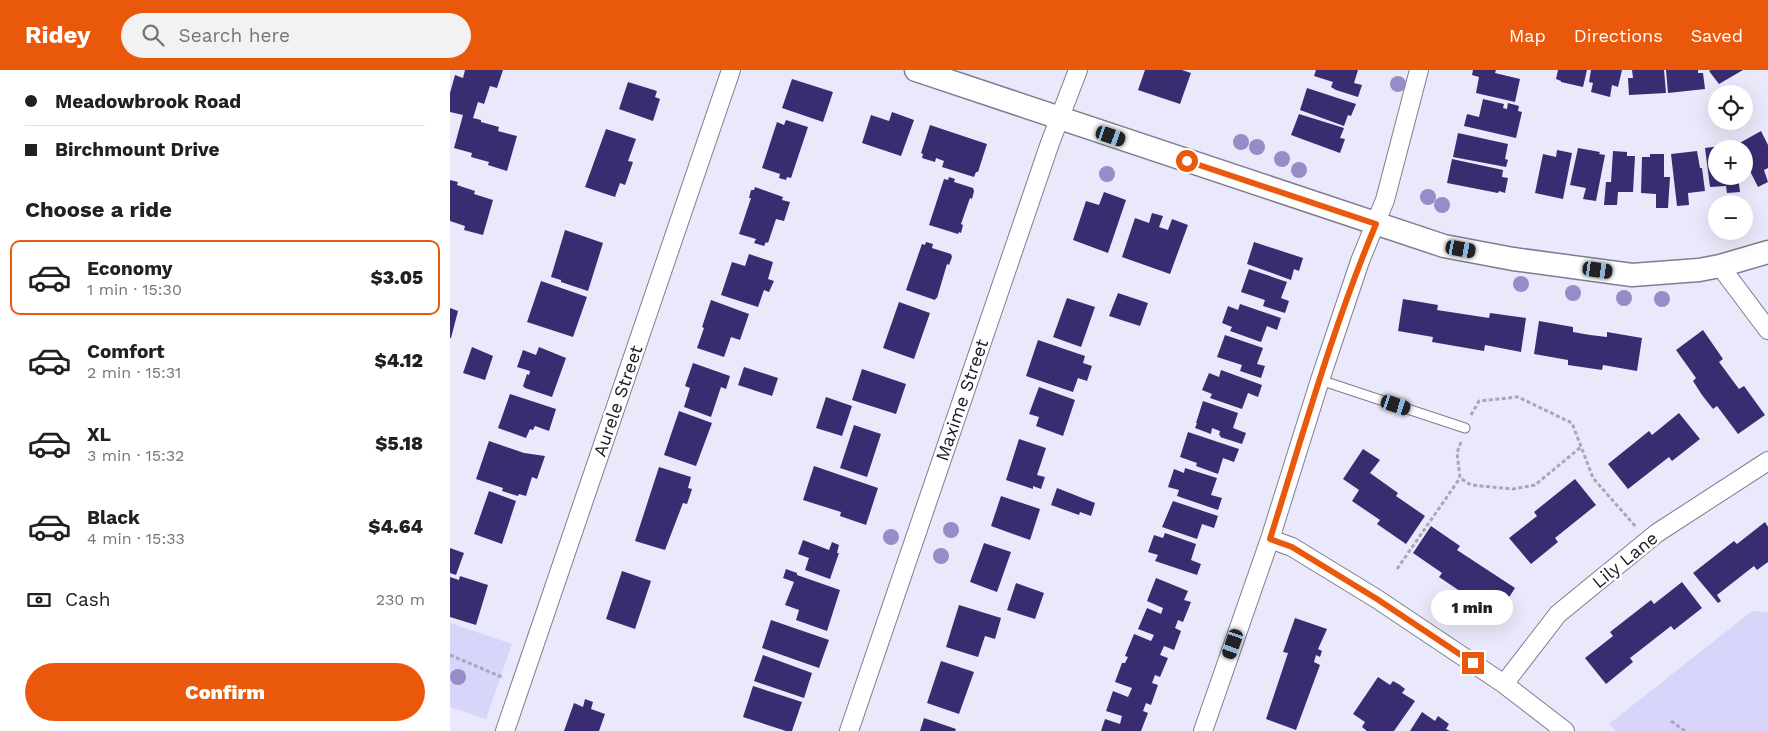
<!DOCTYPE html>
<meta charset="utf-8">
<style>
:root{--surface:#fff;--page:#f2f2f2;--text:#202124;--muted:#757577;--line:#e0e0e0;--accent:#ea580c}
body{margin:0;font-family:"Work Sans",sans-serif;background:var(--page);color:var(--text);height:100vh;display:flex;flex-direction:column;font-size:19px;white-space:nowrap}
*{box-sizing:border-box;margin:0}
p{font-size:16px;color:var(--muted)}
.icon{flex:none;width:28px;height:28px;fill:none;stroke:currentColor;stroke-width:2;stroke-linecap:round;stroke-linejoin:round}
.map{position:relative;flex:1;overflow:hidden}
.side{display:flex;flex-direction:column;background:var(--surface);width:450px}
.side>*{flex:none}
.hud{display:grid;align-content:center;height:110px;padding:0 25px;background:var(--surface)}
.tools{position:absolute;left:1258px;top:15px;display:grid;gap:10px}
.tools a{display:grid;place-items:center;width:45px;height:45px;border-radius:50%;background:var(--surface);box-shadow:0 5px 20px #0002;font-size:25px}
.end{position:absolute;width:22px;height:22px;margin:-11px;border:6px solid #ea580c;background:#fff;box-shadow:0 0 0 2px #fff}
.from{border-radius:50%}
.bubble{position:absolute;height:35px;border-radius:18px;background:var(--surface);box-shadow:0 5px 20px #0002;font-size:16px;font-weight:800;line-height:35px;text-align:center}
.car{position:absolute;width:15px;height:30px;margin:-15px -8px;border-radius:6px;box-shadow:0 0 4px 1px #0007;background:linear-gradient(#222 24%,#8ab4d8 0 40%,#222 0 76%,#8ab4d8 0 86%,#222 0)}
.hud b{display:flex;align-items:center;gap:18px;height:48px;font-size:19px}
.hud b+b{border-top:1px solid var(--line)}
.hud i{width:12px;height:12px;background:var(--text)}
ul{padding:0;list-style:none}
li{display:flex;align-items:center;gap:15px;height:75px;margin:0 10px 8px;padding:0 15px;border:2px solid transparent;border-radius:10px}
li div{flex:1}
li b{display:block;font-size:19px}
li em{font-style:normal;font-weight:800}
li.current{border-color:var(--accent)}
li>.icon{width:45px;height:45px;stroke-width:1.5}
h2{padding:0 25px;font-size:22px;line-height:60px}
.pay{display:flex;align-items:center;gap:12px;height:55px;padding:0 25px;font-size:19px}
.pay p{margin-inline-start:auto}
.button{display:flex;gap:10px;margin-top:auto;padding:10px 25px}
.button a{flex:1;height:58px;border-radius:30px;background:var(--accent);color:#fff;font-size:20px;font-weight:800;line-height:58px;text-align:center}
header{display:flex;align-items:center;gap:30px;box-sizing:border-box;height:70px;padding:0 25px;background:var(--accent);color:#fff}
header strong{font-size:24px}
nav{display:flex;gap:28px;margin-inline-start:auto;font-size:18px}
.search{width:350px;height:45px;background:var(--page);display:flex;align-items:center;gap:12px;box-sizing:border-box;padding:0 18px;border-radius:28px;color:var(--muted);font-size:19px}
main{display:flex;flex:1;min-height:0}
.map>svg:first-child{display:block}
.green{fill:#d7d5f9}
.building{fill:#3a2c71}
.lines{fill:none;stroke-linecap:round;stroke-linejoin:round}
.service-casing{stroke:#7e7d91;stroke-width:11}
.minor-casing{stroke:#7e7d91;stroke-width:20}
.tertiary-casing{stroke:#7e7d91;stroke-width:25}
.path{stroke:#a8a7b6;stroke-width:3;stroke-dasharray:4 2.5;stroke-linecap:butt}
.service{stroke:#fff;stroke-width:9}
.minor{stroke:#fff;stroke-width:18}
.tertiary{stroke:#fff;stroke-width:22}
.tree{fill:#978cc7}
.route{stroke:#ea580c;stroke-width:6}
.labels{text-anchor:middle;stroke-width:5;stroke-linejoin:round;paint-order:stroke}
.street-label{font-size:18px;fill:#1a1921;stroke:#fff}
</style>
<header>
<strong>Ridey</strong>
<div class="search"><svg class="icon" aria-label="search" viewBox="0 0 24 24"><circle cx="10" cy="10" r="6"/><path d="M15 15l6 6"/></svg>Search here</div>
<nav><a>Map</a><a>Directions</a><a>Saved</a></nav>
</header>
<main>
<section class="side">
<div class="hud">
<b><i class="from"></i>Meadowbrook Road</b>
<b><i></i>Birchmount Drive</b>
</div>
<h2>Choose a ride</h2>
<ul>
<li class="current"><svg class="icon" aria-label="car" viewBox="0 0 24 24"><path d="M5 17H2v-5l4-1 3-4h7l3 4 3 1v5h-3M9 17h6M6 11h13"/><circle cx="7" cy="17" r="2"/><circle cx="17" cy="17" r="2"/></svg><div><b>Economy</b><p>1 min · 15:30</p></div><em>$3.05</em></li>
<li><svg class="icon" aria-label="car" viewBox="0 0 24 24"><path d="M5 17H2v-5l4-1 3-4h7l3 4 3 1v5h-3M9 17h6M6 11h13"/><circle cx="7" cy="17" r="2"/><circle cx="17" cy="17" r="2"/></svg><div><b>Comfort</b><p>2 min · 15:31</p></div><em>$4.12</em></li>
<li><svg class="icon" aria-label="car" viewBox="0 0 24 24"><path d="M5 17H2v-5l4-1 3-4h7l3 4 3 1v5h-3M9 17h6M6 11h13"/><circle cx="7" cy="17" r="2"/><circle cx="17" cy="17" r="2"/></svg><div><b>XL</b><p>3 min · 15:32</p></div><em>$5.18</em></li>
<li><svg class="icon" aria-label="car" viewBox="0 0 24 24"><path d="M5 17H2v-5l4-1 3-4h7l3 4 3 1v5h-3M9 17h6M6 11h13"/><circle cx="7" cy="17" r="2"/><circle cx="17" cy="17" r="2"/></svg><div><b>Black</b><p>4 min · 15:33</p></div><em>$4.64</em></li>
</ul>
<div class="pay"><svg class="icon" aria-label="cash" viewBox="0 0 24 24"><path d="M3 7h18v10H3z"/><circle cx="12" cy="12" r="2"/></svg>Cash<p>230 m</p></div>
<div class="button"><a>Confirm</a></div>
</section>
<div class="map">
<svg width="1318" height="661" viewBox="0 0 1318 661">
<rect width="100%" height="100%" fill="#eae9fb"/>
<path class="green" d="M1302 541 1318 542V661H1166L1159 654Z
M0 553 62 574 36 649 0 637Z"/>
<path class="building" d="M15 0H53L47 18 40 16 34 34 28 32 23 48 31 50V52L49 57 48 61 67 66 57 101 38 95 39 92 21 87 22 83 4 78 13 45 0 42V23L5 5 13 8Z
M695 0H732L741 3 730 34 688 20Z
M866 0H908L904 13 912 15 908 27 886 20 881 17 883 12 864 6Z
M1023 0H1046L1045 3 1070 9 1065 32 1026 23 1029 7 1022 5Z
M1108 0H1137L1133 17 1111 12V11L1106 9Z
M1141 0H1172L1168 17 1162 15 1160 27 1141 22 1143 13 1139 12Z
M1182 0H1214L1216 23 1179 25 1178 8H1183Z
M1216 0H1248V3H1253L1255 19 1218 23Z
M1261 0H1293L1269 14 1259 1Z
M342 9 383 22 373 52 332 38Z
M178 12 207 21 205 27 210 29 203 51 169 39Z
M857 18 906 34 901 46 898 45 894 56 850 40Z
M1033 29 1054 34 1053 38 1057 39 1058 33 1069 36 1068 41 1072 42 1066 68 1014 56 1017 44 1029 47Z
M442 42 464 50 451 86 412 73 421 45 439 51Z
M849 44 894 58 890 68 895 69 890 83 841 65Z
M336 50 358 57 341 108 337 107 336 110 329 108 330 104 312 98 327 52 334 55Z
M480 55 537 74 528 102H526L524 107 492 97 494 91 486 88 485 92 472 88 473 84 471 83Z
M156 59 186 69 178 91 183 92 175 115 170 113 165 127 135 117Z
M1311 61 1318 75V98L1314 100 1318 112 1308 117 1294 89V79H1288L1286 75Z
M1008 63 1058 74 1055 89 1058 90 1056 97 1003 87Z
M1279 75V79H1266V106H1288L1290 122 1277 123 1276 116 1260 117 1255 78Z
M1128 78 1150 82 1149 84 1155 85 1146 131 1133 129 1136 118 1120 115Z
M1107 80 1122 83 1113 129 1085 123 1093 84 1106 87Z
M1163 81 1177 82V86H1185L1183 122H1168L1167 135H1154L1156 112H1161Z
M1247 81 1250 98H1252L1255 121 1238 123 1239 135 1227 136 1221 84Z
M1200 84H1214V107H1220L1218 138H1206V124L1191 123 1192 87H1200Z
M1002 89 1053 100 1052 107 1058 108 1055 123 1049 121 1048 123 997 113Z
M499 107 505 109 504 112 523 118 524 121 522 129 520 128 511 154 513 155 511 163 509 162 508 164 479 155 494 109 498 110Z
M0 110 8 112 7 115 25 121 24 124 43 130 33 165 14 160 15 156 0 151Z
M305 117 333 127 332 130 340 132 334 151 326 149 318 173 316 172 314 176 304 173 306 169 289 164 301 128H299L301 120H304Z
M654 122 676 130 658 183 623 170 636 131 649 135Z
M702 143 713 146 709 157 718 160 722 149 738 155 720 204 672 187 685 148 699 153Z
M115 160 153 173 138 221 111 212V210L101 207Z
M476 172 483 174 482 178 501 184 502 187 499 195 497 194 487 228H486L485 230 456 220 472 174 475 175Z
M804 172 853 188 849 201 844 199 841 210 797 194Z
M299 184 323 192 318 209 324 211 323 213 319 222 314 220 308 237 271 225 282 192 295 196Z
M799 199 837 212 831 228 839 231 835 243 813 236 815 230 791 222Z
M91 211 137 227 123 267 77 252Z
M668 223 698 233 690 256 659 246Z
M617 228 645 237 631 277 603 267Z
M953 229 988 235 987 240 1039 248 1040 243 1076 248 1071 282 1035 275 1034 281 982 272 983 267 948 261Z
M261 230 299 244 290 270 281 267 274 287 247 278 254 258 252 257Z
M449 232 480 243 464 289 433 278Z
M790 234 831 248 827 260 817 256 811 272 780 261 782 257 772 253 778 236 788 240Z
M0 238 8 241 1 268H0Z
M1089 251 1123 257V262L1140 265 1157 267V262L1192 268 1187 301 1153 295 1152 300 1118 295V290L1084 284Z
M1253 260 1273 289 1269 292 1289 319 1294 316 1315 345 1288 364 1267 336 1263 339 1252 325 1243 311 1246 308 1226 280Z
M775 265 813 278 807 294 815 296 811 308 790 301 792 295 767 287Z
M588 270 635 286 633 293 642 296 637 311 628 308 623 322 576 306Z
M22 277 43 286 35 310 13 303Z
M89 277 116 288 102 327 75 318 73 316 77 304 79 305 80 301 67 297 73 280 86 285Z
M243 293 280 306 276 319 271 317 261 347 234 337 240 318 235 316Z
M294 297 328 308 322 326 288 315Z
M412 299 456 314 446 344 402 330Z
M771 300 812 315 808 327 798 323 792 339 760 328 762 324 752 320 759 303 769 307Z
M589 317 625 330 613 366 586 356 589 347 579 344Z
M60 324 106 339 99 361 85 356 83 360 80 359 76 368 48 358Z
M376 327 402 336 392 366 366 358Z
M753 331 788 343 783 358 796 363 792 374 770 367 771 366 769 365 770 361 762 358 761 364 745 358 747 353H746Z
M229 341 262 353 246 396 214 385Z
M1229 343 1250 369 1222 391 1219 387 1178 419 1158 394 1199 361 1202 365Z
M404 355 431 364 417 407 390 398Z
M738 362 789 379 784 392 773 388 768 404 746 396 747 393 730 387Z
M569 369 596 378 587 405 595 407 591 419 583 416V419L556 410Z
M39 371 74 383 95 386 87 409 82 407 76 426 69 424 68 426 52 421 53 418 26 409Z
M913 379 930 390 920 403 948 423 946 426 975 446 956 474 927 454 930 450 902 431 909 420 893 409Z
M364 396 428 418 416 455 390 446 391 442 353 430Z
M209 397 241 407 238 418 242 419 237 434 233 433 215 480 185 471Z
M735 398 767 408 761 425 772 428 768 440 727 426 729 420 718 417 724 399 734 403Z
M1125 409 1146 435 1105 468 1108 472 1081 494 1059 468 1087 446 1084 442Z
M607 418 645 433 641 446 630 442 629 445 601 435Z
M39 421 66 431 52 474 24 464Z
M551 426 590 439 580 470 541 456Z
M723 431 768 446 764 458 752 454 747 469 712 457Z
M1315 452 1318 457V492L1307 500 1304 496 1267 525 1271 531 1268 533 1243 503 1284 471 1287 474Z
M981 456 1010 476 1007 480 1065 518 1047 546 989 507 992 503 963 483Z
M715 463 746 474 741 490 751 494 747 505 705 491 708 485 698 482 704 465 713 468Z
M353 470 379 480 382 472 389 475 387 483H389L380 509 355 500 359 488 348 484Z
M534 473 561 482 547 522 520 512Z
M0 478 14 483 6 505 0 503Z
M336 499 347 503V505L390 520 377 561 346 550 349 540 335 535 344 512 333 508Z
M172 501 201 511 185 559 156 549Z
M10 506 38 515 26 555 0 547V507L9 510Z
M706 508 738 521 734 530 741 532 733 552 728 550 725 558 731 561 724 580 714 576 710 585 718 588 710 607 705 605 702 613 708 615 701 635 696 633 693 641 698 643 691 661H651L655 649 670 654 672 646 656 641 663 621 678 627 682 618 665 612 672 593H675L678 587 675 586 684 564 701 571 704 565 688 559 697 538 711 544 713 538 697 531Z
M1232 512 1252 538 1224 560 1221 556 1180 588 1183 592 1156 614 1135 588 1163 566 1160 562 1201 530 1204 534Z
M566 513 594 523 585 549 557 540Z
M509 535 551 548 545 569 535 566 528 587 496 577Z
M845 548 877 559 868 579 872 581 870 587 866 585 864 592 870 595 846 660 816 649 838 583 833 582Z
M321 550 379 570 369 598 312 578Z
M313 585 362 603 354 628 304 611Z
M491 591 524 602 509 644 477 633Z
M928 607 940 615 943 611 950 615 955 619 952 623 965 631 944 661H917L912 657 915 652 903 644Z
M303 616 352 632 342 661H336L293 647Z
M135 629 143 632 141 639 155 644 149 661H114L124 633 133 637Z
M972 642 985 651 988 646 999 654 996 659 1000 661H960Z
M474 648 506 659 505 661H470Z"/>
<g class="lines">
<defs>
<path id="service" d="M870 310 1015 358"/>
<path id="minor" d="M1270 196 1318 260
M820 469 842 477 927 529 1054 614 1115 661
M1054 614 1108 544 1207 463 1318 391
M55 661 281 0
M399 661 600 73 628 0
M753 661 820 469 870 310 910 191 935 130 969 0"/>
<path id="tertiary" d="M466 0 994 176 1063 189 1182 205 1249 200 1270 196 1318 182"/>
</defs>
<use href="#service" class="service-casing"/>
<use href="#minor" class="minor-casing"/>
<use href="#tertiary" class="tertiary-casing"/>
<path class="path" d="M1021 345 1029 331 1068 327 1122 353 1143 408 1186 457
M1011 372 1007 383 1010 408 1021 415 1063 419 1085 415 1131 377
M947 499 1010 408
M0 585 54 608
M1221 651 1235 661"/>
<use href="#service" class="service"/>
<use href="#minor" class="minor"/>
<use href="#tertiary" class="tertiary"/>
</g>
<g class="tree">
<circle cx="948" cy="14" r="8"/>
<circle cx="791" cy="72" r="8"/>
<circle cx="807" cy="77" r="8"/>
<circle cx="832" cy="89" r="8"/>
<circle cx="849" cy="100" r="8"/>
<circle cx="657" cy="104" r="8"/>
<circle cx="978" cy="127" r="8"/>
<circle cx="992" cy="135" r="8"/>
<circle cx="1071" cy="214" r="8"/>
<circle cx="1123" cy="223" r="8"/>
<circle cx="1174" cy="228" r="8"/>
<circle cx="1212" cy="229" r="8"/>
<circle cx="501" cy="460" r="8"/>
<circle cx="441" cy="467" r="8"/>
<circle cx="491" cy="486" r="8"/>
<circle cx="8" cy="607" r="8"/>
</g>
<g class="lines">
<path class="route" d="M737 91 926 154C883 256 853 364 820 469L842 477 927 529 1023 593"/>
</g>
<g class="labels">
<g class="street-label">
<text transform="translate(512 330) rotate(-71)" y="6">Maxime Street</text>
<text transform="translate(168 331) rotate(-71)" y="6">Aurele Street</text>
<text transform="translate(1175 490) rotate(-39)" y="6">Lily Lane</text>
</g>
</g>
</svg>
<div class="tools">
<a><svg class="icon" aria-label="locate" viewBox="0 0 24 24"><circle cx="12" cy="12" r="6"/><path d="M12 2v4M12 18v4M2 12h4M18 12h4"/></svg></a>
<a>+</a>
<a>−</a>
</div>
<i class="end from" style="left:737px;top:91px"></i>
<i class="end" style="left:1023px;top:593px"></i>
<div class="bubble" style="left:981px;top:520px;width:82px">1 min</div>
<i class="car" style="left:661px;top:66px;rotate:109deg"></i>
<i class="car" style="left:1011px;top:179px;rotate:100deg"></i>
<i class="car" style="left:1148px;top:200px;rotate:98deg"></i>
<i class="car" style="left:946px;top:335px;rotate:108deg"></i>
<i class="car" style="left:783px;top:574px;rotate:199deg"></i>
</div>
</main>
